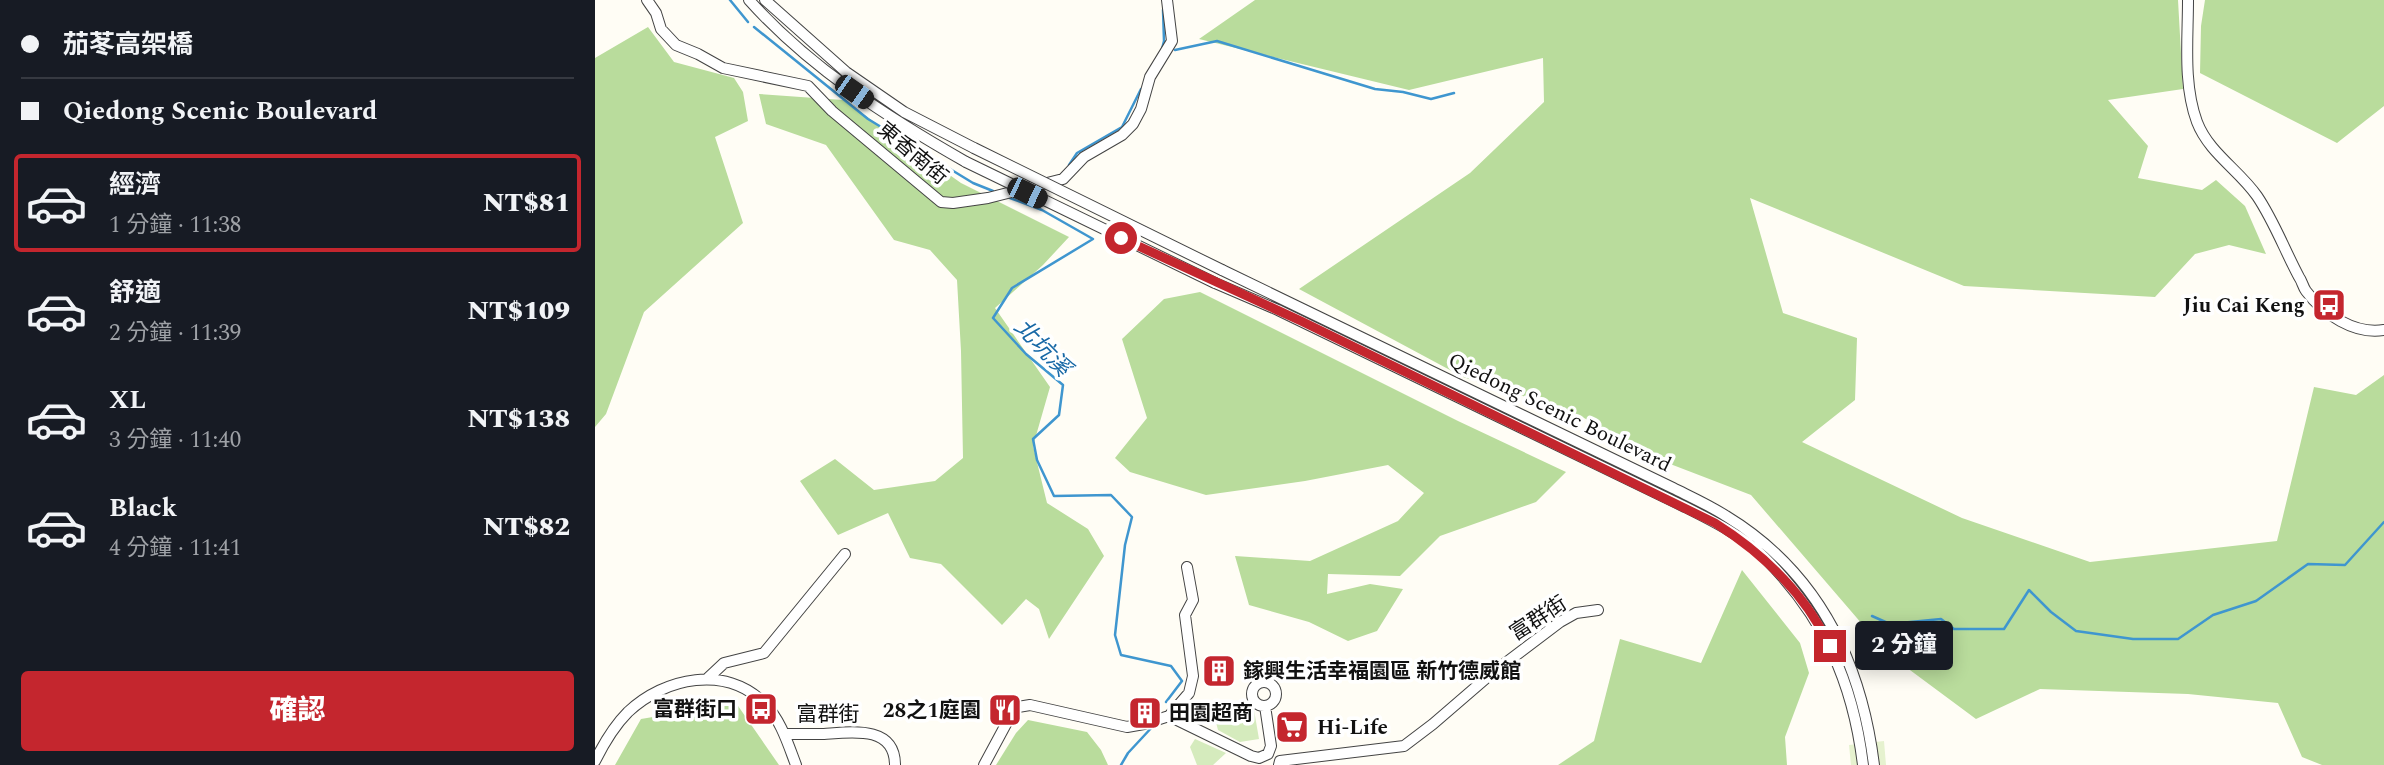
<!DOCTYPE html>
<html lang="zh-TW">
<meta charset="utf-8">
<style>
:root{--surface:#171b24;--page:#20242c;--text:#f1f3f6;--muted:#9ea1a6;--line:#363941;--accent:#c4262e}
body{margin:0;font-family:Spectral,"Noto Sans TC",serif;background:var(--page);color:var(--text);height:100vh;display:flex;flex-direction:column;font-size:26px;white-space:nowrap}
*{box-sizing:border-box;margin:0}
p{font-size:23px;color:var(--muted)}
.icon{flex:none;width:38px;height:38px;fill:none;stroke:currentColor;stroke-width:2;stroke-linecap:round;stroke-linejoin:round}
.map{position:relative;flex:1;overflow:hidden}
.sheet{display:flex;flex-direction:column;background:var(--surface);width:595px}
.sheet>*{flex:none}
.hud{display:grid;align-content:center;height:154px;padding:0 21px;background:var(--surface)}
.end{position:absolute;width:32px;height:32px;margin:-16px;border:9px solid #c4262e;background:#fff;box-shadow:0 0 0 4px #fff}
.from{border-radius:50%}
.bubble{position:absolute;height:49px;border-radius:7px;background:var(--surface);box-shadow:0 4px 18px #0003;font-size:23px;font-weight:800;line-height:49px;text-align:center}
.car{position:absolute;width:21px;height:42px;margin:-21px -10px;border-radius:9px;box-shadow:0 0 5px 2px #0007;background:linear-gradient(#222 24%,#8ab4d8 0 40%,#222 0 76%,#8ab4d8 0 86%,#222 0)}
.hud b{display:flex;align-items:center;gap:24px;height:66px;font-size:26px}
.hud b+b{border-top:2px solid var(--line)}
.hud i{width:18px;height:18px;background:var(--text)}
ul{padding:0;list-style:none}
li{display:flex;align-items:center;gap:21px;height:98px;margin:0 14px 10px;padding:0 7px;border:4px solid transparent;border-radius:7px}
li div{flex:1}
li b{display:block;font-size:26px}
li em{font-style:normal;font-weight:800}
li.active{border-color:var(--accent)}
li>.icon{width:63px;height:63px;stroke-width:1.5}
.cta{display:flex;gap:14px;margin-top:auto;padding:14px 21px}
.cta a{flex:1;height:80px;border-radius:7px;background:var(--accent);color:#fff;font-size:28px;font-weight:800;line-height:80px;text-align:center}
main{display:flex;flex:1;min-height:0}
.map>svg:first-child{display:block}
.green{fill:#d5ebbd}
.forest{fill:#b9dc9c}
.pitch{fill:#e6f2cf}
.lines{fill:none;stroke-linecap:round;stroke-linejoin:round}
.stream{stroke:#3f96cf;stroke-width:2.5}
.minor-casing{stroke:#444;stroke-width:12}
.minor{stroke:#fff;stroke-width:10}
.minor-bridge-casing{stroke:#444;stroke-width:12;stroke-linecap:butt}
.minor-bridge{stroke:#fff;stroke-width:10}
.route{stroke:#c4262e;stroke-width:9}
.labels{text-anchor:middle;stroke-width:7;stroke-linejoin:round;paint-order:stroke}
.street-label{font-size:21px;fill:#111;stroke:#fff}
.poi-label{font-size:21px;font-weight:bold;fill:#111;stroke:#fff;text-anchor:end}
.water-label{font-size:23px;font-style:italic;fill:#1768a6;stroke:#fff}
</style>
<main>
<section class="sheet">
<div class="hud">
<b><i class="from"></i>茄苳高架橋</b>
<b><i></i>Qiedong Scenic Boulevard</b>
</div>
<ul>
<li class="active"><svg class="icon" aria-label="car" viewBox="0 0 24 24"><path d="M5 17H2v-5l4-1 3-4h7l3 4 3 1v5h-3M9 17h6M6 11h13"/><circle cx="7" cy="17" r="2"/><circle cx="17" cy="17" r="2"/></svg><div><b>經濟</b><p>1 分鐘 · 11:38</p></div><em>NT$81</em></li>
<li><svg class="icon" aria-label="car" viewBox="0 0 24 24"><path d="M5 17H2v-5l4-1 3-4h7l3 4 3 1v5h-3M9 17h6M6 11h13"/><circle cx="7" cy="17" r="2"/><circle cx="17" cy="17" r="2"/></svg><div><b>舒適</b><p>2 分鐘 · 11:39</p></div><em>NT$109</em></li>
<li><svg class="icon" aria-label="car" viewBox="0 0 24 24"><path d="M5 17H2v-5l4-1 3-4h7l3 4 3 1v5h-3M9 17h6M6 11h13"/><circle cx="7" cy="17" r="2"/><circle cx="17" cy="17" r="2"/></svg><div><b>XL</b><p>3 分鐘 · 11:40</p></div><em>NT$138</em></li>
<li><svg class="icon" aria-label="car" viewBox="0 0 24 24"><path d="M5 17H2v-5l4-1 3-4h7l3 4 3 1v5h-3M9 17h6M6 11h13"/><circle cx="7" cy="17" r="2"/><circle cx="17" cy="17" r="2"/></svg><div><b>Black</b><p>4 分鐘 · 11:41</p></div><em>NT$82</em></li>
</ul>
<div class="cta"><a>確認</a></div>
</section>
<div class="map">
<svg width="1789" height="765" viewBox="0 0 1789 765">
<rect width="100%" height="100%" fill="#fffdf5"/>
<path class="green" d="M658 704 664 739 645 742 623 730 618 711Z
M600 739 631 753 618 765H602L595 747Z"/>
<path class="forest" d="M660 0H1583L1588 89 1513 100 1553 146 1543 178 1607 190 1621 180 1650 206 1671 254 1634 245 1600 254 1560 297 1369 286 1155 198 1188 313 1262 338 1260 400 1207 442 1367 518 1495 562 1682 541 1719 387 1761 395 1789 375V765H1727L1707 757 1683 703 1593 694 1445 689 1381 719 1292 653 1156 495 1070 462 978 412 868 377 704 289 875 173 949 102 948 58 814 90 604 39Z
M1610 0H1789V106L1742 143 1605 73 1606 26Z
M53 27 79 62 139 78 148 92 153 121 120 137 148 223 49 312 11 414 0 427V58Z
M164 94 248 100 366 183 474 237 448 265 400 308 455 387 438 446 452 503 493 529 509 556 454 639 444 609 431 599 407 625 346 564 315 558 293 513 243 535 205 481 240 459 279 490 340 481 368 458 366 351 362 280 335 250 299 240 231 145 171 124Z
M605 292 863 421 971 472 941 502 845 536 805 576 733 574 732 594 775 584 808 589 782 631 753 641 714 622 654 605 640 556 715 561 803 521 829 493 793 465 710 481 611 495 535 472 520 458 552 418 527 339 569 299Z
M1147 570 1205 643 1214 673 1190 737 1192 765H963L999 741 1025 639 1106 663Z
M141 703 184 765H20L46 719Z
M433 720 492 732 506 750 513 765H401L421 733Z"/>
<path class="pitch" d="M1289 741 1291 765H1256L1254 745Z"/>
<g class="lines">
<path class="stream" d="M135 0 153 22
M159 27 273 119 378 183 398 191
M567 49 569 41 568 10
M580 50 622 41 780 89 808 92 836 99 859 93
M474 165 482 153 527 127 546 89
M415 198 447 210 498 239 417 288 398 318 431 354 468 385 464 415 438 439 442 460 459 496 516 495 537 517 530 545 520 635 526 655 576 666 587 681 571 702
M1277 616 1295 624 1346 619 1359 629H1409L1434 590 1456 612 1481 631 1538 639H1583L1618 615 1661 601 1713 564 1750 565 1789 522
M526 765 533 753 559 725"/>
<defs>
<path id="minor" d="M52 0 61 13 66 29 81 45 103 54 128 68 213 86 237 111 346 202 358 203 393 198 468 179 489 157 527 135 538 124 546 109 555 77 577 41 572 0
M154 0C215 68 292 117 371 162
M170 0 251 72 309 112 379 148
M1593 0C1593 40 1588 84 1602 122 1614 153 1644 170 1662 196 1679 221 1690 251 1704 277 1707 281 1708 287 1711 291 1728 314 1760 335 1789 330
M627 270 1078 488C1096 497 1114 505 1131 516 1223 572 1266 661 1279 765
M620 283 683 310 1088 506C1116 520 1147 535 1169 557 1229 617 1258 682 1268 765
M113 678 129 663 169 653 250 554
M657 694a12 12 0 1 1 24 0a12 12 0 1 1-24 0Z
M670 706 676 746 673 754
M574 716 594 693 598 676 590 615 598 600 592 567
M189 734C203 734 216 734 229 734 256 732 300 725 300 765
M0 761C9 743 19 726 33 712 70 677 131 665 169 703 186 720 193 744 201 765
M389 765 417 713 423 707 435 705 532 727 549 724 574 716 656 756 664 758 673 754
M684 765 685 761 809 746 838 724 896 674 965 622 981 613 1003 610"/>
</defs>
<use href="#minor" class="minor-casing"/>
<use href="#minor" class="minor"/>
<defs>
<path id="minor-bridge" d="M379 148 627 270
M371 162 620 283"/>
</defs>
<use href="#minor-bridge" class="minor-bridge-casing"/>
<use href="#minor-bridge" class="minor-bridge"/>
</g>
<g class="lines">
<path class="route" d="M526 238 706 321 1120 523C1169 554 1210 594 1235 646"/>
</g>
<defs>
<symbol id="bus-square" viewBox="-11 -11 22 22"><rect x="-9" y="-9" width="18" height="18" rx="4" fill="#c4262e" stroke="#fff"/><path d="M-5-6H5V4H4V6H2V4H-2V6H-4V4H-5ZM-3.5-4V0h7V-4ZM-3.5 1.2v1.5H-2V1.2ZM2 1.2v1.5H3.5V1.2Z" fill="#fff"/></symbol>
<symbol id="building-square" viewBox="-11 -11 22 22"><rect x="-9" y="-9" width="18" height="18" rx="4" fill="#c4262e" stroke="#fff"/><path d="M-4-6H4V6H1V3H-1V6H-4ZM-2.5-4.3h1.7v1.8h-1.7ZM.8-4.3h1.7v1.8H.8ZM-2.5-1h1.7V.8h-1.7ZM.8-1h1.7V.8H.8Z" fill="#fff"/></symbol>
<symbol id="restaurant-square" viewBox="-11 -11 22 22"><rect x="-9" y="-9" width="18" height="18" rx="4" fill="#c4262e" stroke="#fff"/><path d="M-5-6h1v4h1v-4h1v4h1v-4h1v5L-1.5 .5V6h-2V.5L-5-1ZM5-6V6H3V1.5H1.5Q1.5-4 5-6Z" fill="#fff"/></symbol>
<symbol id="supermarket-square" viewBox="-11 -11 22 22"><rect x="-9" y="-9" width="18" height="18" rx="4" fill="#c4262e" stroke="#fff"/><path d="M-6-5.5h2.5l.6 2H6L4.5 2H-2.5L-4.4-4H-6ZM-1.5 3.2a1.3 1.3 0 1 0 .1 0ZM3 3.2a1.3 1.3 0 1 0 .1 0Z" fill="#fff"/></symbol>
</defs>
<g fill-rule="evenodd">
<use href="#bus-square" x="1715" y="286" width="38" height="38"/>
<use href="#building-square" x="605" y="652" width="38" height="38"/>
<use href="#bus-square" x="147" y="690" width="38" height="38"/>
<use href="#restaurant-square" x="391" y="691" width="38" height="38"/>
<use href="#building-square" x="531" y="694" width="38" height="38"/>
<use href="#supermarket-square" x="678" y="708" width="38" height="38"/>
</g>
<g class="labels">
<g class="street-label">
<text transform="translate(318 153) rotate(40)" y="7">東香南街</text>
<text transform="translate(965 412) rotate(26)" y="7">Qiedong Scenic Boulevard</text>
<text transform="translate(943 618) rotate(-33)" y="7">富群街</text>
<text x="233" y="721">富群街</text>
</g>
<g class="poi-label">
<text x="1710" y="312">Jiu Cai Keng</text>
<text x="648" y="678" text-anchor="start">鎵興生活幸福園區 新竹德威館</text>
<text x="142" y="716">富群街口</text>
<text x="386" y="717">28之1庭園</text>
<text x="574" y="720" text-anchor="start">田園超商</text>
<text x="722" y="734" text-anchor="start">Hi-Life</text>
</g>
<g class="water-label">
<text transform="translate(448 347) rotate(46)" y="8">北坑溪</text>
</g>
</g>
</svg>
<i class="end from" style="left:526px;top:238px"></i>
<i class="end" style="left:1235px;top:646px"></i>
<div class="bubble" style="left:1260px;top:621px;width:98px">2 分鐘</div>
<i class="car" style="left:259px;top:92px;rotate:125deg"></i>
<i class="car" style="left:432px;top:193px;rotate:116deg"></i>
</div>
</main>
